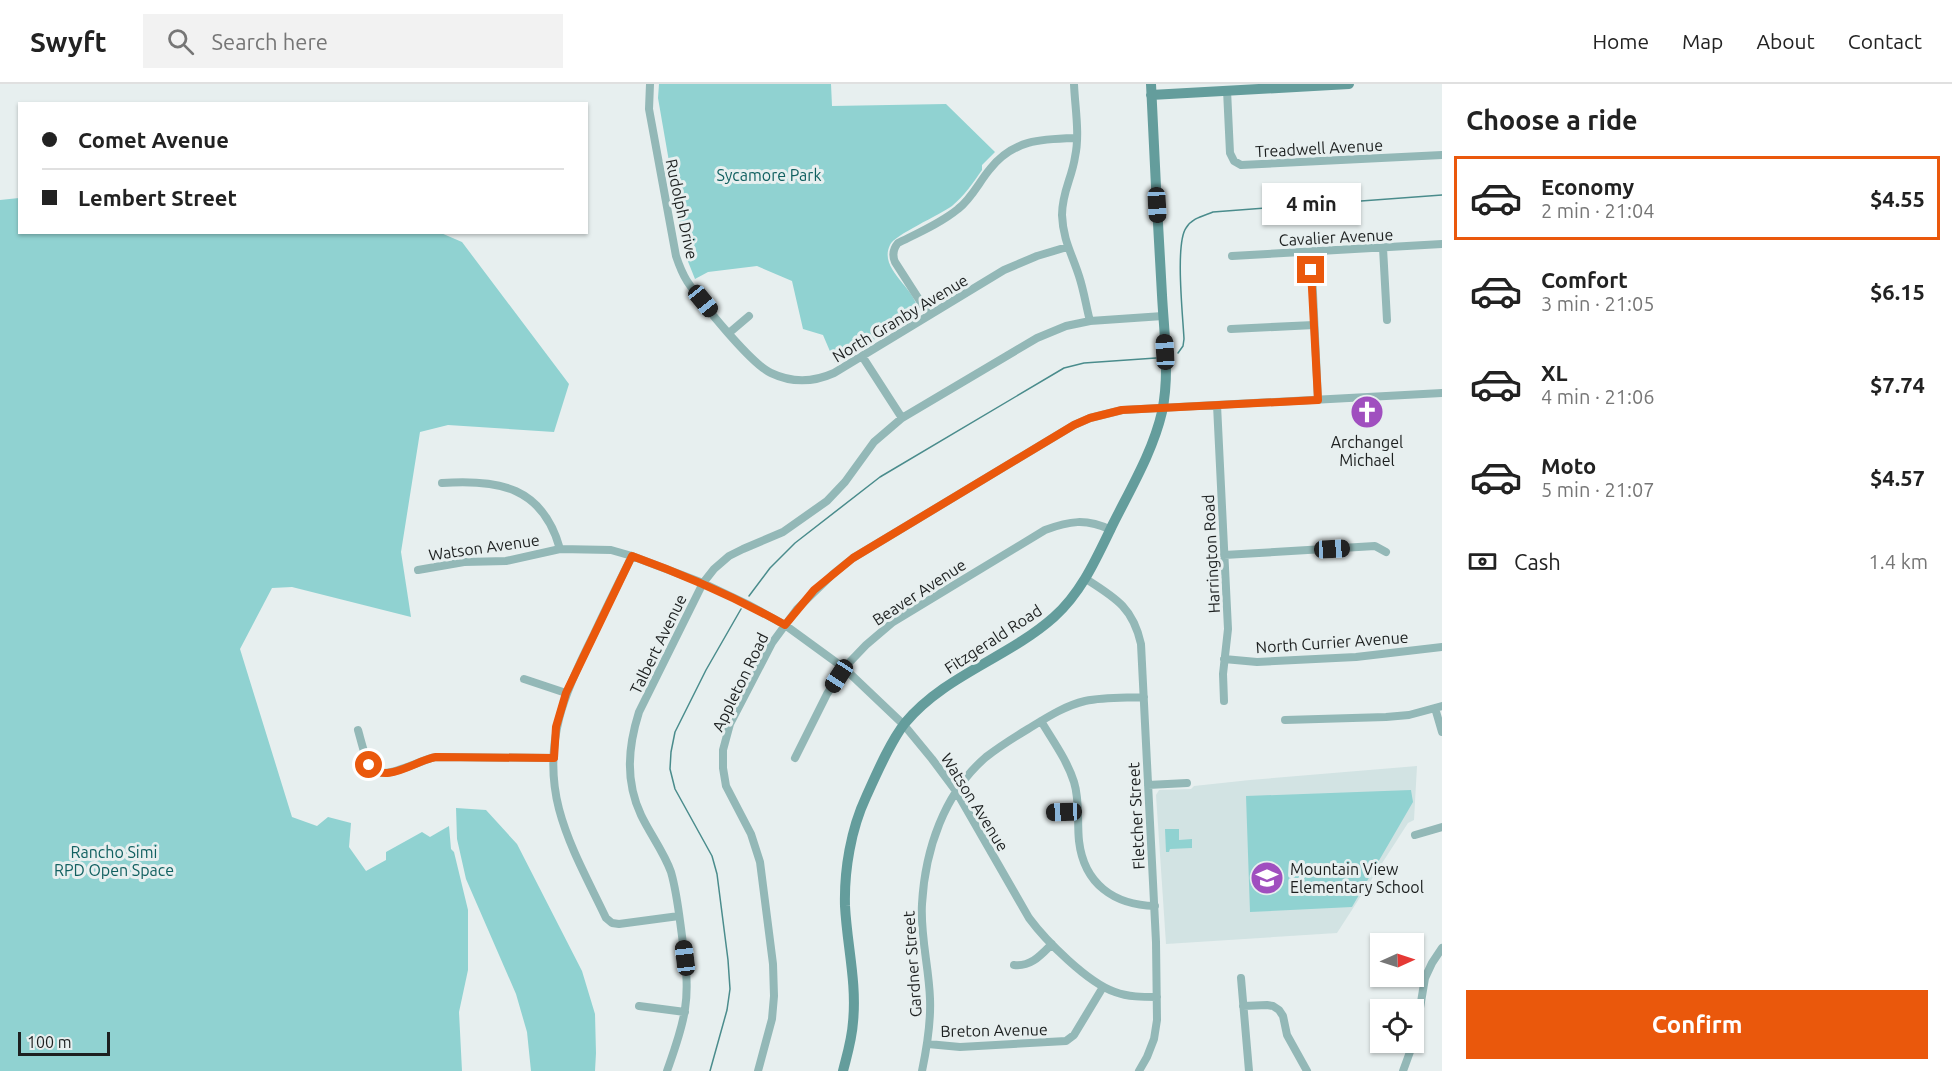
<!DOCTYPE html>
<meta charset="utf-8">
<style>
:root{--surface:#fff;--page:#f2f2f2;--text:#222;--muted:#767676;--line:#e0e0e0;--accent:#ea580c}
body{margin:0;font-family:Ubuntu,sans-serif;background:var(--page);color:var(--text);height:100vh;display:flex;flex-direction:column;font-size:22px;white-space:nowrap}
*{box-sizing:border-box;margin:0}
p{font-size:20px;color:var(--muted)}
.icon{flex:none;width:33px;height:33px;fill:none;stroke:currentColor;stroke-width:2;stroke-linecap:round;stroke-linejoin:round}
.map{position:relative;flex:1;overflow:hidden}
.sheet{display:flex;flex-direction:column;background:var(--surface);width:510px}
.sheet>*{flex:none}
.top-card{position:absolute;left:18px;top:18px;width:570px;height:132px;border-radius:0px;box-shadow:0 2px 4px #0004;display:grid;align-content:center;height:132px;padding:0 24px;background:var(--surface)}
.needle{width:39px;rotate:87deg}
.tools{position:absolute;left:1370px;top:849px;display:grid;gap:12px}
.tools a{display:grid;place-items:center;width:54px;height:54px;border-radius:0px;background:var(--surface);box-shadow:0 2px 4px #0004;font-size:30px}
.scale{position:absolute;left:18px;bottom:15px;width:92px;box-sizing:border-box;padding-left:6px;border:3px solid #1d2020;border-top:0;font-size:16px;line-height:21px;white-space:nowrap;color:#1d2020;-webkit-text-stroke:4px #e7efef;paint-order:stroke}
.end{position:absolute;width:27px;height:27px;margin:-14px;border:8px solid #ea580c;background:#fff;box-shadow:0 0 0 3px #fff}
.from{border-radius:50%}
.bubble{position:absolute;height:42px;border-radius:0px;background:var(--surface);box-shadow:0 2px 4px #0004;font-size:20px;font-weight:700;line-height:42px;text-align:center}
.car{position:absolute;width:18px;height:36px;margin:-18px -9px;border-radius:8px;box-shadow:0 0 4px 2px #0007;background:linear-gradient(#222 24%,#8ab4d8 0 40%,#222 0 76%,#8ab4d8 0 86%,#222 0)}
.top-card b{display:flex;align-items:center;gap:21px;height:57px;font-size:22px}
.top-card b+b{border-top:2px solid var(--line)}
.top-card i{width:15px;height:15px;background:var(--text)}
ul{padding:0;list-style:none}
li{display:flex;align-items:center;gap:18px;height:84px;margin:0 12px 9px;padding:0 12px;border:3px solid transparent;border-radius:0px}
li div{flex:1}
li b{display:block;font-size:22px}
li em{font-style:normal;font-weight:700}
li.active{border-color:var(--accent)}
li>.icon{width:54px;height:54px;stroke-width:1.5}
h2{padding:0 24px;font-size:27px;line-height:72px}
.pay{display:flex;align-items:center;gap:15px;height:66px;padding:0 24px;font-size:22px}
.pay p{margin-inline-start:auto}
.button{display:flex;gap:12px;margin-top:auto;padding:12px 24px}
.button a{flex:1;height:69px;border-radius:0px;background:var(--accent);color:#fff;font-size:24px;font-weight:700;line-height:69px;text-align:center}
header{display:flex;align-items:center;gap:36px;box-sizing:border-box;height:84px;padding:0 30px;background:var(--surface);border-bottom:2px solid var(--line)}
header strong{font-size:28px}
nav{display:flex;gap:33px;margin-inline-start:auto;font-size:21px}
.search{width:420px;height:54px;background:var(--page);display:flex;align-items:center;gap:15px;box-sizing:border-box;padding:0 21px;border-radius:0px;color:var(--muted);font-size:22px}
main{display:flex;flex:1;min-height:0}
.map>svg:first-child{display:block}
.built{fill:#d2e3e3}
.green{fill:#90d2d1}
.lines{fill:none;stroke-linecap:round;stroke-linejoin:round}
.stream{stroke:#4a8c8c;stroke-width:1.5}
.street{stroke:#93b8b7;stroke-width:8}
.secondary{stroke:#649d9c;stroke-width:10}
.route{stroke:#ea580c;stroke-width:8}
.labels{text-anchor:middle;stroke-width:6;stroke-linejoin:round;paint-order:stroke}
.street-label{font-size:16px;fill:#1d2020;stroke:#e7efef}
.park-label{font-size:16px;fill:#116060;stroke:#e7efef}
.poi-label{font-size:16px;fill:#1d2020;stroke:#e7efef}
</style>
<header>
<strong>Swyft</strong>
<div class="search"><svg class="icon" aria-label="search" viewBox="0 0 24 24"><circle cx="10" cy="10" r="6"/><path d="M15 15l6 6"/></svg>Search here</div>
<nav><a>Home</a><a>Map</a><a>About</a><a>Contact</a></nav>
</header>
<main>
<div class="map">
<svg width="1442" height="987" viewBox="0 0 1442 987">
<rect width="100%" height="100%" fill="#e7efef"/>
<path class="built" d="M1417 682 1414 736 1408 739 1337 849 1166 860 1156 711 1159 706 1191 705 1194 702 1250 696Z"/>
<path class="green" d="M659 0H831L832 22 946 20 995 68 982 81V86C973 99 964 112 952 122 940 131 894 151 890 161 877 187 922 207 917 230L835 279 823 251 803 245 792 197 757 182 708 188 695 195 685 170 658 14Z
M19 114 20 148 441 149 462 158 569 300 554 348 448 341 420 348 401 468 411 533 292 503 272 504 240 565 292 733 317 742 328 733 351 739 349 763 366 787 386 776V768L422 748 430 753 449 742 451 765 454 768 468 826V886L459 928 462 987H0V116Z
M1411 706 1413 718 1352 823 1250 828 1246 712Z
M456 724 486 726 517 760 582 887 595 930 596 969 595 987H531L527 948 516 910 466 795 457 755Z
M1165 745H1179V756L1192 755V764L1170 765 1169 768H1166Z"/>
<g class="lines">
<path class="stream" d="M1178 269 1183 262 1184 255C1183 233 1175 160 1186 144 1192 134 1203 132 1213 128L1442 111
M749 512 770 484 795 459 880 393 1064 284 1084 279 1156 274
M710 987 727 926 730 905 728 876 717 790 712 772 675 705 670 685 671 668 675 648 706 586 741 525"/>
<path class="street" d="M650 0 649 25 676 172C679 181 682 189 687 197 701 218 751 280 771 289 792 299 814 298 834 289L1004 186 1037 172 1067 163
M1074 0C1075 24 1080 50 1075 73 1072 94 1062 108 1062 131 1063 156 1072 170 1079 192 1084 207 1086 222 1090 237
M1227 6 1230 69 1234 77 1241 81 1442 71
M1383 164 1387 236
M1311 167 1318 316
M1232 172 1442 160
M929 231 895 178C892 171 893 165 898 159 918 149 941 139 958 125 972 114 979 98 990 85 1014 55 1042 55 1077 54
M1231 245 1314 241
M729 249 749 232
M862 272 902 334
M1217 321 1228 545 1223 590 1224 617
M442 399C499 395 543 403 560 465
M1224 471 1375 462 1386 468
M632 472C619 498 606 524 594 550 565 607 542 659 559 725 569 763 589 798 606 834L612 839 619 840 679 832
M418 486 464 478 506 477 560 465 611 466 632 472 703 499 747 520 785 541 844 584 904 641 932 675 956 707 1029 834C1046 857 1088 899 1115 908 1128 913 1143 913 1157 913
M1086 495C1116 514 1133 524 1141 560L1156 858 1157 936 1154 955 1147 973 1139 987
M1224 575 1257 578 1356 573 1442 563
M524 595 566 609
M1435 624 1442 648
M1285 636 1386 633 1409 631 1442 622
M1041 637C1053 657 1067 676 1074 698 1080 717 1077 738 1079 757 1084 800 1114 821 1155 822
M358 646C361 656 366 680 373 686 385 697 421 675 436 673L554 674
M795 674 827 610 844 584 866 561 893 538 1045 446C1069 437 1086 434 1111 446
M1148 701 1187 699
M1051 728 1078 727
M1415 751 1442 743
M1014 881C1031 883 1041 871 1052 860
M1241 894 1249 987
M639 922 685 928
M1243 922 1267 921 1273 922 1279 926 1283 932 1287 951 1307 987
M928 960 960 963 1066 957 1074 951 1103 903
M667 987C674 967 682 946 685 925 689 900 685 876 682 852 679 830 677 809 671 788 664 768 650 750 641 731 625 697 628 663 639 628L703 499 714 485 729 472 743 465 783 448 827 417 845 398 874 358 902 334 1037 254 1066 242 1090 237 1163 232
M758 987 772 935 774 912 773 880 760 778 751 750 726 702 723 684V666L730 640 772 559 797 525 833 490 853 474 1074 341 1090 334 1122 326 1442 309
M922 987C927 963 931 939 930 915 929 883 920 851 922 820 925 766 944 709 986 673 999 663 1013 654 1028 645 1046 634 1064 622 1085 617 1104 613 1124 614 1144 613
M1403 987 1415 954 1425 894 1432 879 1442 864"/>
<path class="secondary" d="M1151 11 1349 0
M843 987C847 971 852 955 853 938 857 899 847 861 845 822 844 786 851 745 866 713 876 691 890 658 905 639 945 591 1008 574 1054 533 1082 508 1097 473 1113 440 1131 404 1153 367 1162 328 1170 290 1164 249 1162 211 1158 141 1154 70 1151 0"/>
</g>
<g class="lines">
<path class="route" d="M369 681C384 702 416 676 436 673L554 674 556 643 566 609 632 472C685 491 735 513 785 541L814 506 853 474 1074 341 1090 334 1122 326 1318 316 1311 186"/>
</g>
<defs>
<symbol id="church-disc" viewBox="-11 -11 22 22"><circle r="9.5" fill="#a04fbf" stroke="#e7efef"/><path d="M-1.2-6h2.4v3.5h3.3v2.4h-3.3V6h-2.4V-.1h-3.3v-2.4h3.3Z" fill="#fff"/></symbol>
<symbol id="school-disc" viewBox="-11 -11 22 22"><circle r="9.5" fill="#a04fbf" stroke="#e7efef"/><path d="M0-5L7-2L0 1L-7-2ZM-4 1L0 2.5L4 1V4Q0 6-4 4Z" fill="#fff"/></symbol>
</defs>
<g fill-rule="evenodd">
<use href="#church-disc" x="1348" y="309" width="38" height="38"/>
<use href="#school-disc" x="1248" y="775" width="38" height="38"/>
</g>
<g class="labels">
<g class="street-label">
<text transform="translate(1319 64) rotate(-3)" y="6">Treadwell Avenue</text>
<text transform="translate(682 125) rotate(78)" y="6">Rudolph Drive</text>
<text transform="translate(1336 153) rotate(-3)" y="6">Cavalier Avenue</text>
<text transform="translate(900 234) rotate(-31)" y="6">North Granby Avenue</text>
<text transform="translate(484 463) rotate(-8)" y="6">Watson Avenue</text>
<text transform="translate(1211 470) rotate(-93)" y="6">Harrington Road</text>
<text transform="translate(919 508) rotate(-33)" y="6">Beaver Avenue</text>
<text transform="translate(993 555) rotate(-33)" y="6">Fitzgerald Road</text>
<text transform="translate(1332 558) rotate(-4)" y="6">North Currier Avenue</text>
<text transform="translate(658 560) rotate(-64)" y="6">Talbert Avenue</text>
<text transform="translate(740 598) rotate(-64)" y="6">Appleton Road</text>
<text transform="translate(975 718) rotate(58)" y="6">Watson Avenue</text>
<text transform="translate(1136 732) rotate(-93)" y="6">Fletcher Street</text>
<text transform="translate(912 880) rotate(-94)" y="6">Gardner Street</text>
<text transform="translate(994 946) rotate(-1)" y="6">Breton Avenue</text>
</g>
<g class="park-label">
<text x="769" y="97">Sycamore Park</text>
<text x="114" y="774">Rancho Simi<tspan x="114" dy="18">RPD Open Space</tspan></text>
</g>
<g class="poi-label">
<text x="1367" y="364">Archangel<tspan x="1367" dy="18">Michael</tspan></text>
<text x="1290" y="791" text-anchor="start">Mountain View<tspan x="1290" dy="18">Elementary School</tspan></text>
</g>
</g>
</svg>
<div class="tools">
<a><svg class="needle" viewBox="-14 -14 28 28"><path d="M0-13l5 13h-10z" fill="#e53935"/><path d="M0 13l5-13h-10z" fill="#767676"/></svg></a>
<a><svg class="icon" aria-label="locate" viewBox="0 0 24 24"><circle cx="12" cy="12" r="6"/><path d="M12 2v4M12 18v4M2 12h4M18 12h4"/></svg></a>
</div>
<div class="scale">100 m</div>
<i class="end from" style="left:369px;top:681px"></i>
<i class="end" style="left:1311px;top:186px"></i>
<div class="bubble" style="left:1262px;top:99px;width:99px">4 min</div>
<i class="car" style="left:1157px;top:121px;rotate:177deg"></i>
<i class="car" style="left:703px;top:217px;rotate:141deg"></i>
<i class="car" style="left:1165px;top:268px;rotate:357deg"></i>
<i class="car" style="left:1332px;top:465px;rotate:87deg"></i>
<i class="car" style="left:839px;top:592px;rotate:213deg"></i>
<i class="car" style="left:1064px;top:728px;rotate:268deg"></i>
<i class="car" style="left:685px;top:874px;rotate:353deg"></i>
<div class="top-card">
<b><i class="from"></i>Comet Avenue</b>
<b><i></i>Lembert Street</b>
</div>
</div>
<section class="sheet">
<h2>Choose a ride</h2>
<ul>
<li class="active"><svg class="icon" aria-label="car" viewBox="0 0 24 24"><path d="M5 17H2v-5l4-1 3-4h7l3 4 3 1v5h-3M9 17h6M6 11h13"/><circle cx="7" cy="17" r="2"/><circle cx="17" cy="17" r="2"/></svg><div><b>Economy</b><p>2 min · 21:04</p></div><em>$4.55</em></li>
<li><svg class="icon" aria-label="car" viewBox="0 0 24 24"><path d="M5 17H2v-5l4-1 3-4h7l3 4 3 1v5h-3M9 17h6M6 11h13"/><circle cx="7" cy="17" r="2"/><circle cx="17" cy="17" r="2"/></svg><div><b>Comfort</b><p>3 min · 21:05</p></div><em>$6.15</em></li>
<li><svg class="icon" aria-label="car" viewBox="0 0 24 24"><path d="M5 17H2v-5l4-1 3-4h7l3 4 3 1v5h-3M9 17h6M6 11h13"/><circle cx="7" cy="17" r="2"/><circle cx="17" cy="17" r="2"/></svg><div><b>XL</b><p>4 min · 21:06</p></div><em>$7.74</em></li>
<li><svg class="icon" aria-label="car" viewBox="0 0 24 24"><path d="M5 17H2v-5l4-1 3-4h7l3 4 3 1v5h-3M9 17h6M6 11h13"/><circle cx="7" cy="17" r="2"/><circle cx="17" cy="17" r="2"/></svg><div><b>Moto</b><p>5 min · 21:07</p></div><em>$4.57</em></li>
</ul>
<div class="pay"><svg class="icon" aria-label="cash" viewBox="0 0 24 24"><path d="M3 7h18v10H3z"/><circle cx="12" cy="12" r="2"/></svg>Cash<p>1.4 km</p></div>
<div class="button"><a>Confirm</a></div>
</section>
</main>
